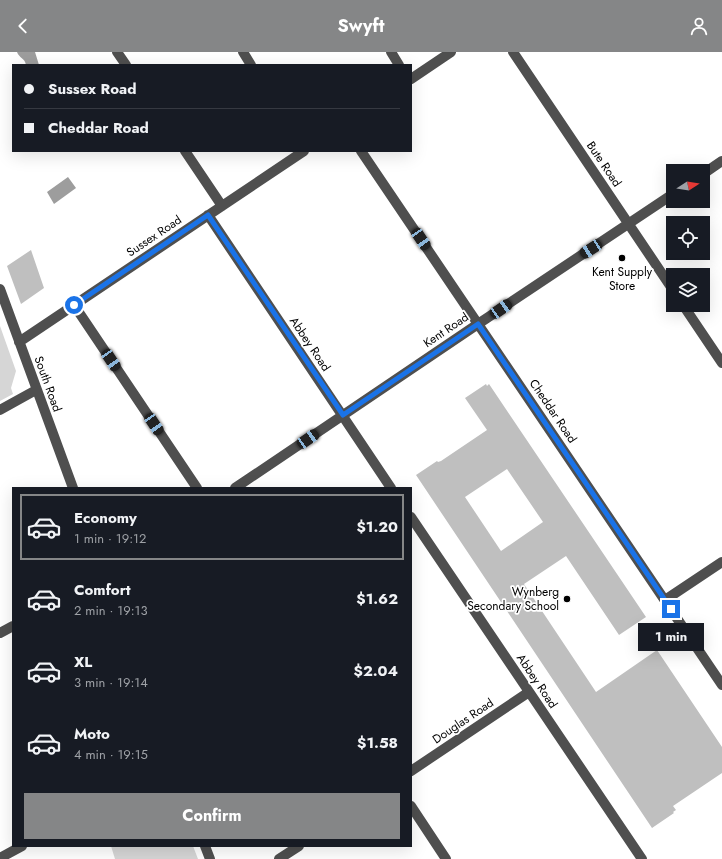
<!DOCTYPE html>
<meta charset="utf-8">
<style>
:root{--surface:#171b24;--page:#242831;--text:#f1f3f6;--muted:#9ea1a6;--line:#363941;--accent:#858687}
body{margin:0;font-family:Jost,sans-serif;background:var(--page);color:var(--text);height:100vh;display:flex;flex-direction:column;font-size:15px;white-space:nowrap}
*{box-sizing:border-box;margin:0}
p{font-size:13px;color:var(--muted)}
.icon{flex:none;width:22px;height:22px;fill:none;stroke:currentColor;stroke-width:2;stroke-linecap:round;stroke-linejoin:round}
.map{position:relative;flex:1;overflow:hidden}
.drawer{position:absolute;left:12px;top:435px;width:400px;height:360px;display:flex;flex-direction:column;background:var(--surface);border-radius:0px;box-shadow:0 4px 16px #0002}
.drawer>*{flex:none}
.hud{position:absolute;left:12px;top:12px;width:400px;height:88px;border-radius:0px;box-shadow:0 4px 16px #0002;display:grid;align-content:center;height:88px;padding:0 12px;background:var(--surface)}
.needle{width:26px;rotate:78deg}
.controls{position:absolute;left:666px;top:112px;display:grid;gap:8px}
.controls a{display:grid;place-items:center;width:44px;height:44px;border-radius:0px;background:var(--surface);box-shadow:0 4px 16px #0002;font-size:20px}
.end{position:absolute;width:18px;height:18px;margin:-9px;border:5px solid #1a73e8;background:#fff;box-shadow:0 0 0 2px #fff}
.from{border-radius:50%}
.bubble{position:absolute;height:28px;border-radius:0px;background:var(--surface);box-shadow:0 4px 16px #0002;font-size:13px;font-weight:700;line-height:28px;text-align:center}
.car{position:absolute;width:12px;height:24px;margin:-12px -6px;border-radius:5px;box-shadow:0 0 3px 1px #0007;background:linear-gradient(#222 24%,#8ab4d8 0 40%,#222 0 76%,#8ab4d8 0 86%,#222 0)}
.hud b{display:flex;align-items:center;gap:14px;height:38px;font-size:15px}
.hud b+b{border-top:1px solid var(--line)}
.hud i{width:10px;height:10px;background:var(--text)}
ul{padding:7px 0 0;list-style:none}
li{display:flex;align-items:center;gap:12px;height:66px;margin:0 8px 6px;padding:0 4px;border:2px solid transparent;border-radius:0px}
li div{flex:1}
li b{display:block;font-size:15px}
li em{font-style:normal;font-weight:700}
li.selected{border-color:var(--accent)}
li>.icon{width:36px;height:36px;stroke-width:1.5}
.button{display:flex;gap:8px;margin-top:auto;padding:8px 12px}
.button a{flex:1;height:46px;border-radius:0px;background:var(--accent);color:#fff;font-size:16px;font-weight:700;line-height:46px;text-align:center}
header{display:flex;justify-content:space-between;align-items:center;height:52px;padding:0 12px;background:var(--accent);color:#fff;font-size:18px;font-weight:700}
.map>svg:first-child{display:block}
.green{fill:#d6d6d6}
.water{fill:#9d9d9d}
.building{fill:#bfbfbf;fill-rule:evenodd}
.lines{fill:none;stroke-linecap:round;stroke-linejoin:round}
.minor{stroke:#4f4f4f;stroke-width:10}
.route{stroke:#1a73e8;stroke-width:5}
.poi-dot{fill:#000;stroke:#fff;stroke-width:1.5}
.labels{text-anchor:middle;stroke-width:3.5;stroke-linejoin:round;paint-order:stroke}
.street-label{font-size:12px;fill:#000;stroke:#fff}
.poi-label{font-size:12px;fill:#000;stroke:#fff}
</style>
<header><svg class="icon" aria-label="back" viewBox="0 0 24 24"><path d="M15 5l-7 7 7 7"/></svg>Swyft<svg class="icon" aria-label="person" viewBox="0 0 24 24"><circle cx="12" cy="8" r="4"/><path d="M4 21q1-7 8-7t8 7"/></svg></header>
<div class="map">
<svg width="722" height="807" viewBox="0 0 722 807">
<rect width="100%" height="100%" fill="#fff"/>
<path class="green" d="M0 274 16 319 11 336 13 342 0 349Z
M111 794H193L198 807H115Z"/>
<path class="water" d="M17 0H35L39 13H26C25 6 19 6 17 0Z
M68 125 76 136 54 152 47 140Z"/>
<path class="building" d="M31 198 44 236 21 252 7 214Z
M486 332 487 334 489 332 646 565 619 583 566 504 524 532 596 640 657 598 722 695V721L673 754 676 758 673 760 674 761 652 776 416 423 437 409 438 410 441 409 487 378 465 346ZM507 417 543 470 501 499 465 445Z"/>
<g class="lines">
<path class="minor" d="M117 0 126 13
M243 0 251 13
M391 0 399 13
M513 0 673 238
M411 27 451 0
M185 99 222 154
M361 99 722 633
M703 122 722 109
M208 163 391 436
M0 237 73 436
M74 253 197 436
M683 253 722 311
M19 290 304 99
M0 358 36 338
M235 436 478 272 673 142
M411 465 642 807
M665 548 722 510
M0 581 13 574
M411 719 529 640
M411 754 446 807
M205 794 210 807
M0 806 22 794
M279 807 299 794"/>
</g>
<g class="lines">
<path class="route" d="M74 253 208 163 343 363 478 272 671 557"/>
</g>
<g class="poi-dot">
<circle cx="622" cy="206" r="4"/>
<circle cx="567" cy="547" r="4"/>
</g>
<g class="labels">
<g class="street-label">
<text transform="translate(604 112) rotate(56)" y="4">Bute Road</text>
<text transform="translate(154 184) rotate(-34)" y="4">Sussex Road</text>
<text transform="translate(446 278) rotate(-34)" y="4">Kent Road</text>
<text transform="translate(310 292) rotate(56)" y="4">Abbey Road</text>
<text transform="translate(48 332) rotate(70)" y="4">South Road</text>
<text transform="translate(553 359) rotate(56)" y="4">Cheddar Road</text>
<text transform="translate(537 629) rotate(56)" y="4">Abbey Road</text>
<text transform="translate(463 669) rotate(-34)" y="4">Douglas Road</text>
</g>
<g class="poi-label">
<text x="622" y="224">Kent Supply<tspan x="622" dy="14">Store</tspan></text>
<text x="559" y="544" text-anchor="end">Wynberg<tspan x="559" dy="14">Secondary School</tspan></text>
</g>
</g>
</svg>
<div class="controls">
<a><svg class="needle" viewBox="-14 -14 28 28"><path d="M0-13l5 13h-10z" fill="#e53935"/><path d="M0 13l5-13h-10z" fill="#9ea1a6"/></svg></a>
<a><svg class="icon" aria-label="locate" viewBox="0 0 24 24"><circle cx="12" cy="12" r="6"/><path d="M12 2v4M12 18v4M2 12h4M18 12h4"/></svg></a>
<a><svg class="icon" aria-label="layers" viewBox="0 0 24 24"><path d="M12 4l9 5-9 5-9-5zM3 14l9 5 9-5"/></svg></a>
</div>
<i class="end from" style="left:74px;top:253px"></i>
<i class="end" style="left:671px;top:557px"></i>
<div class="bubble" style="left:638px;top:571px;width:66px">1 min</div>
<i class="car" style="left:421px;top:187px;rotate:146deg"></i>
<i class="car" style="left:591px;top:197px;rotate:237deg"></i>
<i class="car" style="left:501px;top:257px;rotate:56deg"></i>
<i class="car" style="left:111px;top:308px;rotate:146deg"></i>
<i class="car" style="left:154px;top:372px;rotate:146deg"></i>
<i class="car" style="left:308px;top:387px;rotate:56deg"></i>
<div class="hud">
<b><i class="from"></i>Sussex Road</b>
<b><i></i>Cheddar Road</b>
</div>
<section class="drawer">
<ul>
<li class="selected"><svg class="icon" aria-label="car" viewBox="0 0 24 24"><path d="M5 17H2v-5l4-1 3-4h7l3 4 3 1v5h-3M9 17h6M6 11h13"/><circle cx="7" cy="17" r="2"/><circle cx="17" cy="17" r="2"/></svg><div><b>Economy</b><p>1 min · 19:12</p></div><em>$1.20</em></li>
<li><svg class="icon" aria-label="car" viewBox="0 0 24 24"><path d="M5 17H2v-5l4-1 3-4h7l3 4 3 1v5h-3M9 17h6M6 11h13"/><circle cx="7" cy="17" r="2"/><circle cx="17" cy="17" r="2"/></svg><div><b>Comfort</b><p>2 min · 19:13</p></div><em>$1.62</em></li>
<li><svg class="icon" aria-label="car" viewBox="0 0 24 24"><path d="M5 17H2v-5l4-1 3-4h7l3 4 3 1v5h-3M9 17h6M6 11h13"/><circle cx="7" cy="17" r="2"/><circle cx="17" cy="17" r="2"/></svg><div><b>XL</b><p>3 min · 19:14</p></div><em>$2.04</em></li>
<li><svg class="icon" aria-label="car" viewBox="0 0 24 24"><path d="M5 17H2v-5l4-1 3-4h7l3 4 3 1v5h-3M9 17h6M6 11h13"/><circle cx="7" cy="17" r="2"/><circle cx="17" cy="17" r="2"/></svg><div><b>Moto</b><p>4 min · 19:15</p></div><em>$1.58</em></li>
</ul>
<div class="button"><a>Confirm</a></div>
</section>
</div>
